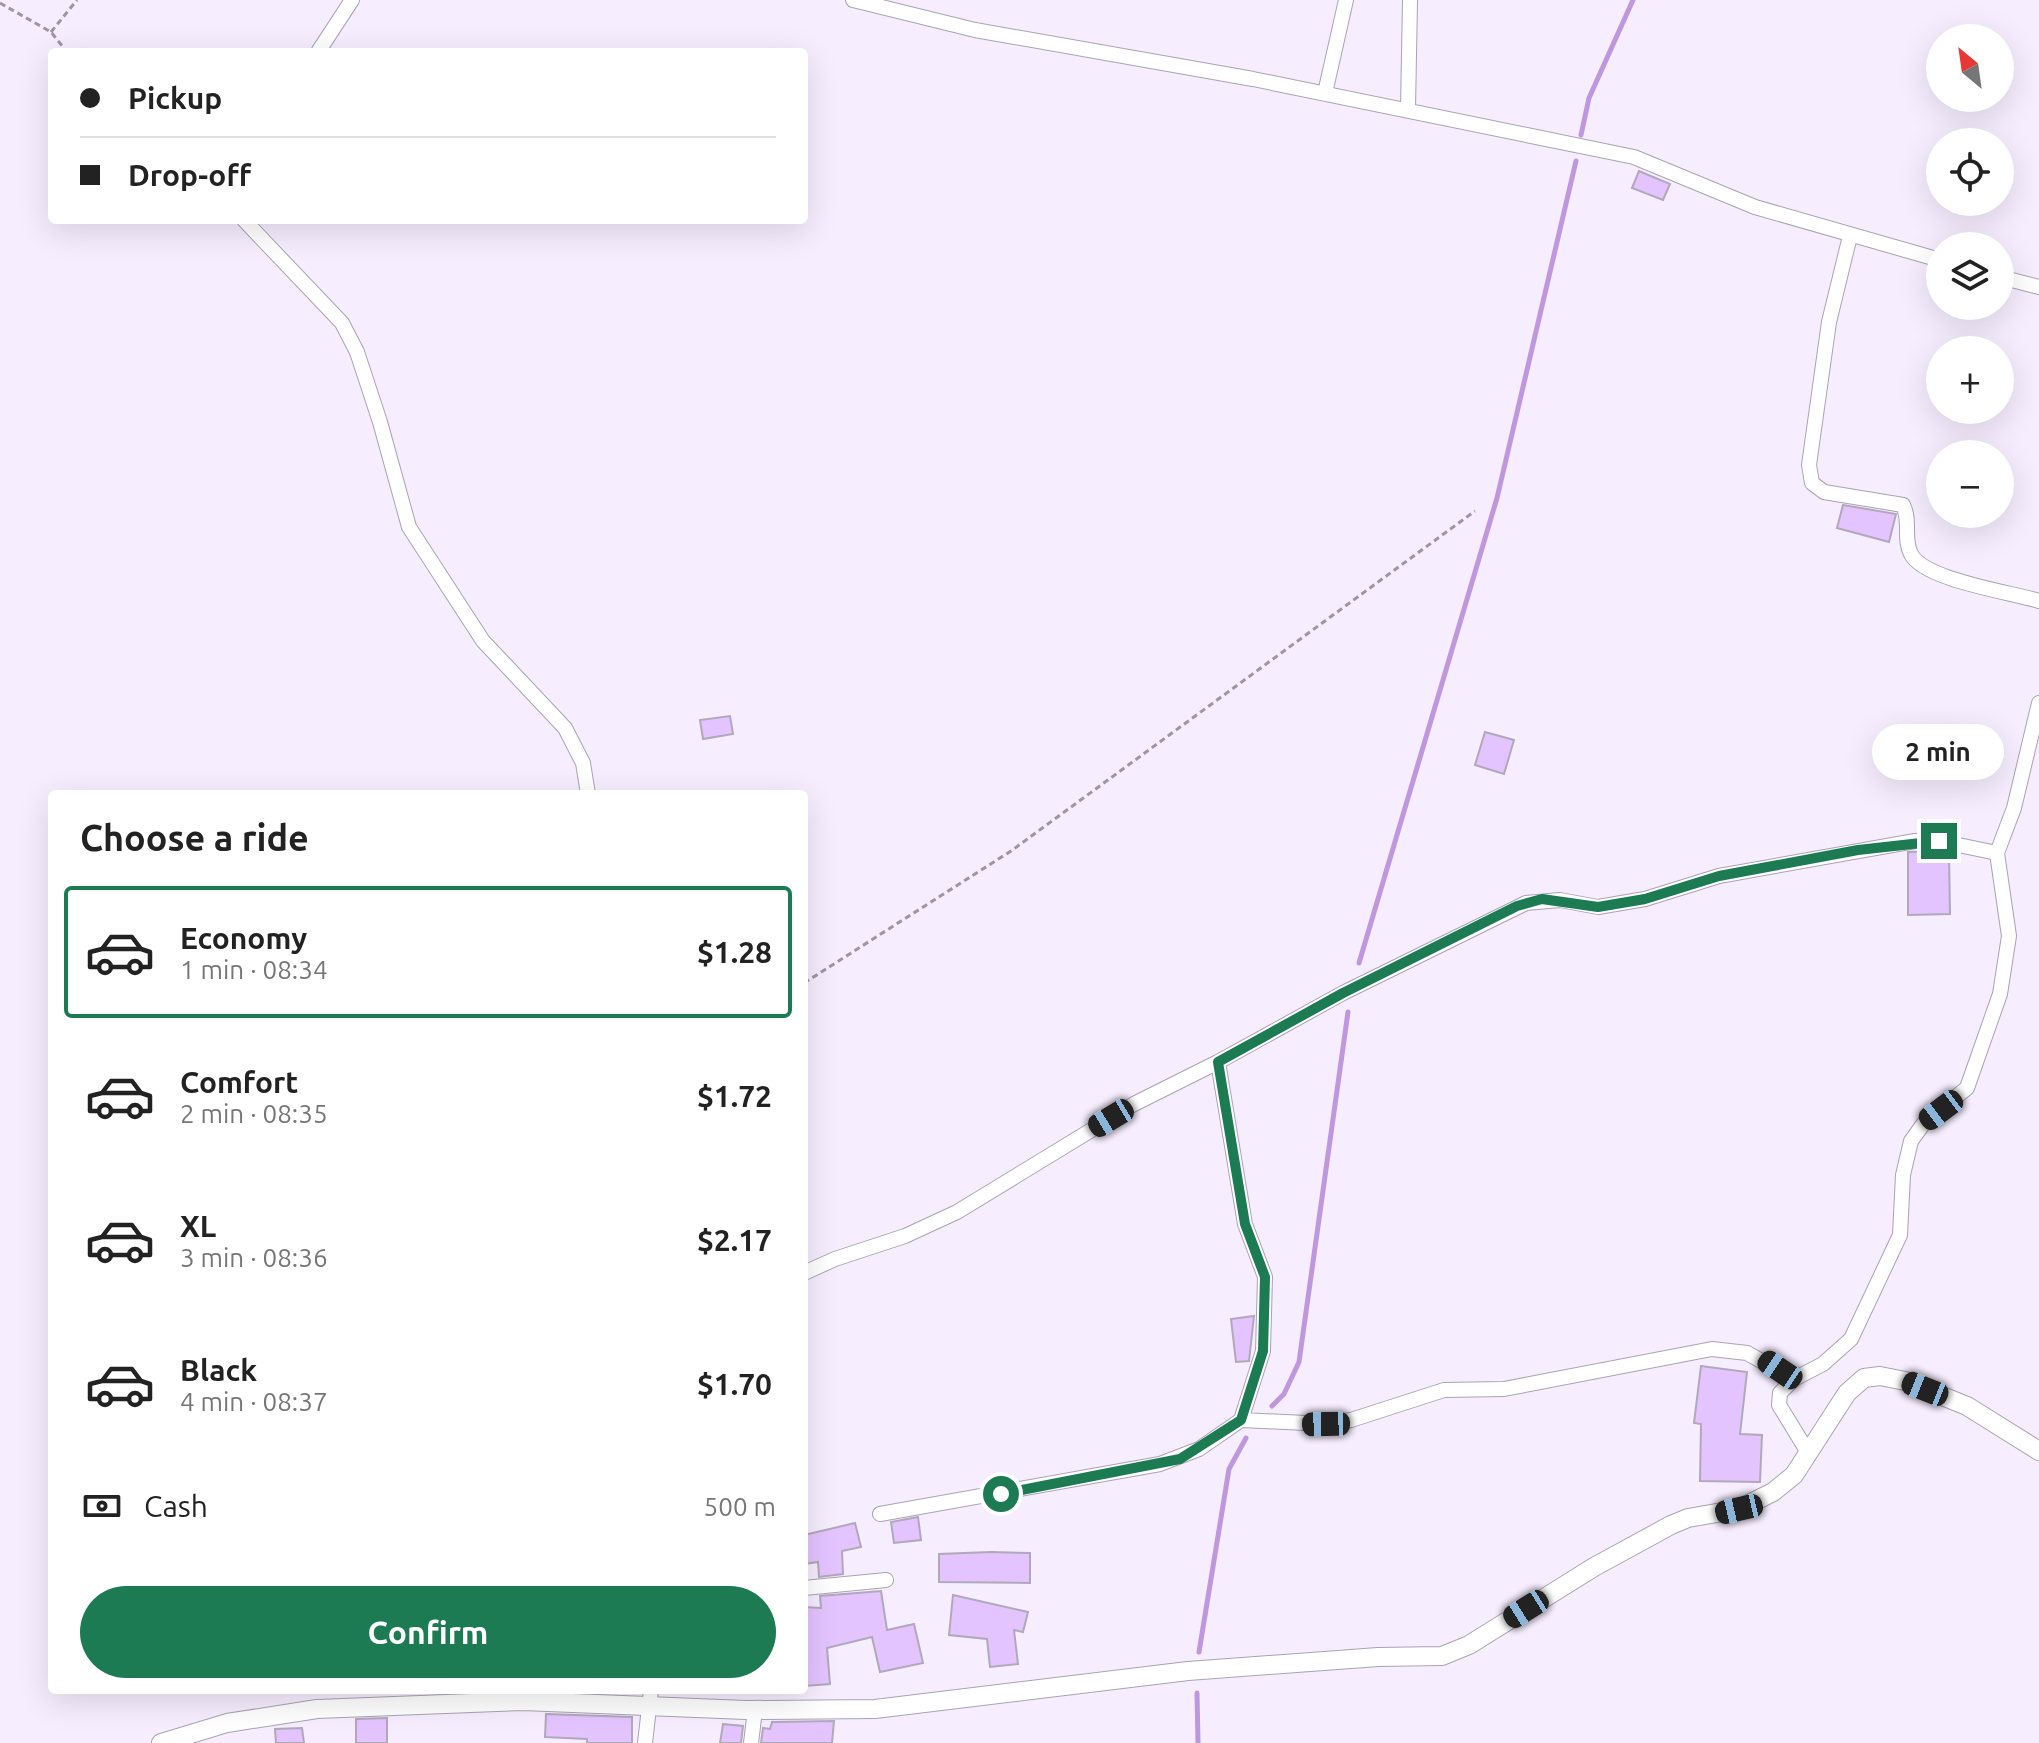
<!DOCTYPE html>
<meta charset="utf-8">
<style>
:root{--surface:#fff;--page:#f6f6f6;--text:#222;--muted:#767676;--line:#e0e0e0;--accent:#1c7b52}
body{margin:0;font-family:Ubuntu,sans-serif;background:var(--page);color:var(--text);height:100vh;display:flex;flex-direction:column;font-size:30px;white-space:nowrap}
*{box-sizing:border-box;margin:0}
p{font-size:26px;color:var(--muted)}
.icon{flex:none;width:44px;height:44px;fill:none;stroke:currentColor;stroke-width:2;stroke-linecap:round;stroke-linejoin:round}
.map{position:relative;flex:1;overflow:hidden}
.drawer{position:absolute;left:48px;top:790px;width:760px;height:904px;display:flex;flex-direction:column;background:var(--surface);border-radius:8px;box-shadow:0 8px 32px #0002}
.drawer>*{flex:none}
.guide{position:absolute;left:48px;top:48px;width:760px;height:176px;border-radius:8px;box-shadow:0 8px 32px #0002;display:grid;align-content:center;height:176px;padding:0 32px;background:var(--surface)}
.needle{width:52px;rotate:331deg}
.buttons{position:absolute;left:1926px;top:24px;display:grid;gap:16px}
.buttons a{display:grid;place-items:center;width:88px;height:88px;border-radius:50%;background:var(--surface);box-shadow:0 8px 32px #0002;font-size:40px}
.end{position:absolute;width:36px;height:36px;margin:-18px;border:10px solid #1c7b52;background:#fff;box-shadow:0 0 0 4px #fff}
.from{border-radius:50%}
.bubble{position:absolute;height:56px;border-radius:28px;background:var(--surface);box-shadow:0 8px 32px #0002;font-size:26px;font-weight:600;line-height:56px;text-align:center}
.car{position:absolute;width:24px;height:48px;margin:-24px -12px;border-radius:10px;box-shadow:0 0 6px 2px #0007;background:linear-gradient(#222 24%,#8ab4d8 0 40%,#222 0 76%,#8ab4d8 0 86%,#222 0)}
.guide b{display:flex;align-items:center;gap:28px;height:76px;font-size:30px}
.guide b+b{border-top:2px solid var(--line)}
.guide i{width:20px;height:20px;background:var(--text)}
ul{padding:0;list-style:none}
li{display:flex;align-items:center;gap:24px;height:132px;margin:0 16px 12px;padding:0 16px;border:4px solid transparent;border-radius:8px}
li div{flex:1}
li b{display:block;font-size:30px}
li em{font-style:normal;font-weight:600}
li.active{border-color:var(--accent)}
li>.icon{width:72px;height:72px;stroke-width:1.5}
h2{padding:0 32px;font-size:36px;line-height:96px}
.pay{display:flex;align-items:center;gap:20px;height:88px;padding:0 32px;font-size:30px}
.pay p{margin-inline-start:auto}
.action{display:flex;gap:16px;margin-top:auto;padding:16px 32px}
.action a{flex:1;height:92px;border-radius:48px;background:var(--accent);color:#fff;font-size:32px;font-weight:600;line-height:92px;text-align:center}
.map>svg:first-child{display:block}
.lines{fill:none;stroke-linecap:round;stroke-linejoin:round}
.stream{stroke:#bf97de;stroke-width:5}
.building{fill:#e4c4ff;stroke:#b1a8b9;stroke-width:2}
.minor-casing{stroke:#aba2b2;stroke-width:16}
.tertiary-casing{stroke:#aba2b2;stroke-width:20}
.path{stroke:#9c96a3;stroke-width:3;stroke-dasharray:6 4;stroke-linecap:butt}
.minor{stroke:#fff;stroke-width:14}
.tertiary{stroke:#fff;stroke-width:18}
.route{stroke:#1c7b52;stroke-width:10}
</style>
<div class="map">
<svg width="2039" height="1743" viewBox="0 0 2039 1743">
<rect width="100%" height="100%" fill="#f6edfe"/>
<g class="lines">
<path class="stream" d="M1581 135 1589 98 1633 0
M1359 963 1497 498 1576 161
M1272 1406 1284 1394 1299 1362 1348 1012
M1199 1652 1229 1469 1246 1438
M1197 1693 1198 1743"/>
</g>
<path class="building" d="M1639 171 1670 184 1663 200 1632 188Z
M1843 505 1896 514 1889 542 1837 528Z
M730 716 733 734 703 739 700 720Z
M1485 732 1514 740 1504 774 1475 765Z
M1938 851 1949 853 1950 914 1908 915V852Z
M1254 1316 1249 1361 1236 1362 1231 1319Z
M1701 1366 1747 1372 1740 1434 1762 1435 1760 1482 1700 1481 1701 1424 1694 1423Z
M918 1517 921 1540 894 1543 891 1522Z
M855 1523 861 1547 842 1551 843 1574 819 1577 818 1562 804 1564V1535Z
M991 1552 1030 1553V1583L939 1582V1554Z
M881 1591 887 1630 914 1624 923 1663 880 1672 872 1637 827 1648 830 1684 804 1686V1607L821 1608 820 1596Z
M953 1595 1028 1612 1023 1632 1014 1630 1018 1664 990 1667 987 1639 949 1635Z
M546 1714 632 1717V1743H587V1739L545 1737Z
M387 1718V1743H356V1719Z
M834 1721 832 1743H761L763 1728 770 1729 772 1722Z
M723 1724 743 1726 741 1743H720Z
M302 1728 304 1743H276L275 1729Z"/>
<g class="lines">
<defs>
<path id="minor" d="M853 0 975 30 1253 79 1634 157 1755 207 1940 260
M318 52 352 0
M1325 93 1346 0
M1408 109 1410 0
M244 220 342 323 357 352 380 422 409 527 483 641 565 728 583 763 588 794
M1850 236 1829 322 1809 465 1812 483 1824 492 1903 505C1911 521 1903 539 1911 554 1924 580 2010 592 2039 601
M2000 277 2039 287
M1218 1062 1343 993 1526 903 1560 900 1598 907 1645 899 1719 876 1915 841H1939L1997 853
M804 1273 835 1259 905 1236 957 1212 1134 1104 1218 1062 1245 1224 1265 1277 1263 1351 1241 1420
M1809 1454 1779 1405 1780 1393 1794 1379 1823 1364 1851 1339 1900 1235 1903 1175 1911 1141 1924 1123 1967 1088 2000 994 2009 936 1997 853 2014 808 2039 703
M880 1514 1160 1464 1199 1449 1241 1420 1326 1424 1351 1420 1444 1390 1504 1389 1712 1349 1747 1353 1794 1379
M804 1588 886 1580
M645 1743 651 1690
M751 1743 755 1710"/>
<path id="tertiary" d="M161 1743 227 1723 317 1709 523 1701 746 1710 875 1709 1188 1671 1378 1657 1442 1656 1469 1645 1594 1567 1671 1525 1688 1518 1739 1509 1773 1492 1794 1475 1847 1393 1864 1378 1880 1376 1905 1381 1967 1406 2039 1451"/>
</defs>
<use href="#minor" class="minor-casing"/>
<use href="#tertiary" class="tertiary-casing"/>
<path class="path" d="M0 3 51 32 67 52
M51 32 77 0
M804 983 1011 851 1475 511"/>
<use href="#minor" class="minor"/>
<use href="#tertiary" class="tertiary"/>
</g>
<g class="lines">
<path class="route" d="M1001 1494 1180 1459 1241 1420 1263 1351 1265 1277 1245 1224 1218 1062 1343 993 1517 906 1542 899 1598 907 1645 899 1719 876 1858 850 1939 841"/>
</g>
</svg>
<div class="buttons">
<a><svg class="needle" viewBox="-14 -14 28 28"><path d="M0-13l5 13h-10z" fill="#e53935"/><path d="M0 13l5-13h-10z" fill="#767676"/></svg></a>
<a><svg class="icon" aria-label="locate" viewBox="0 0 24 24"><circle cx="12" cy="12" r="6"/><path d="M12 2v4M12 18v4M2 12h4M18 12h4"/></svg></a>
<a><svg class="icon" aria-label="layers" viewBox="0 0 24 24"><path d="M12 4l9 5-9 5-9-5zM3 14l9 5 9-5"/></svg></a>
<a>+</a>
<a>−</a>
</div>
<i class="end from" style="left:1001px;top:1494px"></i>
<i class="end" style="left:1939px;top:841px"></i>
<div class="bubble" style="left:1872px;top:724px;width:132px">2 min</div>
<i class="car" style="left:1941px;top:1110px;rotate:233deg"></i>
<i class="car" style="left:1111px;top:1118px;rotate:239deg"></i>
<i class="car" style="left:1780px;top:1370px;rotate:304deg"></i>
<i class="car" style="left:1925px;top:1389px;rotate:292deg"></i>
<i class="car" style="left:1326px;top:1424px;rotate:269deg"></i>
<i class="car" style="left:1739px;top:1509px;rotate:257deg"></i>
<i class="car" style="left:1526px;top:1609px;rotate:238deg"></i>
<div class="guide">
<b><i class="from"></i>Pickup</b>
<b><i></i>Drop-off</b>
</div>
<section class="drawer">
<h2>Choose a ride</h2>
<ul>
<li class="active"><svg class="icon" aria-label="car" viewBox="0 0 24 24"><path d="M5 17H2v-5l4-1 3-4h7l3 4 3 1v5h-3M9 17h6M6 11h13"/><circle cx="7" cy="17" r="2"/><circle cx="17" cy="17" r="2"/></svg><div><b>Economy</b><p>1 min · 08:34</p></div><em>$1.28</em></li>
<li><svg class="icon" aria-label="car" viewBox="0 0 24 24"><path d="M5 17H2v-5l4-1 3-4h7l3 4 3 1v5h-3M9 17h6M6 11h13"/><circle cx="7" cy="17" r="2"/><circle cx="17" cy="17" r="2"/></svg><div><b>Comfort</b><p>2 min · 08:35</p></div><em>$1.72</em></li>
<li><svg class="icon" aria-label="car" viewBox="0 0 24 24"><path d="M5 17H2v-5l4-1 3-4h7l3 4 3 1v5h-3M9 17h6M6 11h13"/><circle cx="7" cy="17" r="2"/><circle cx="17" cy="17" r="2"/></svg><div><b>XL</b><p>3 min · 08:36</p></div><em>$2.17</em></li>
<li><svg class="icon" aria-label="car" viewBox="0 0 24 24"><path d="M5 17H2v-5l4-1 3-4h7l3 4 3 1v5h-3M9 17h6M6 11h13"/><circle cx="7" cy="17" r="2"/><circle cx="17" cy="17" r="2"/></svg><div><b>Black</b><p>4 min · 08:37</p></div><em>$1.70</em></li>
</ul>
<div class="pay"><svg class="icon" aria-label="cash" viewBox="0 0 24 24"><path d="M3 7h18v10H3z"/><circle cx="12" cy="12" r="2"/></svg>Cash<p>500 m</p></div>
<div class="action"><a>Confirm</a></div>
</section>
</div>
